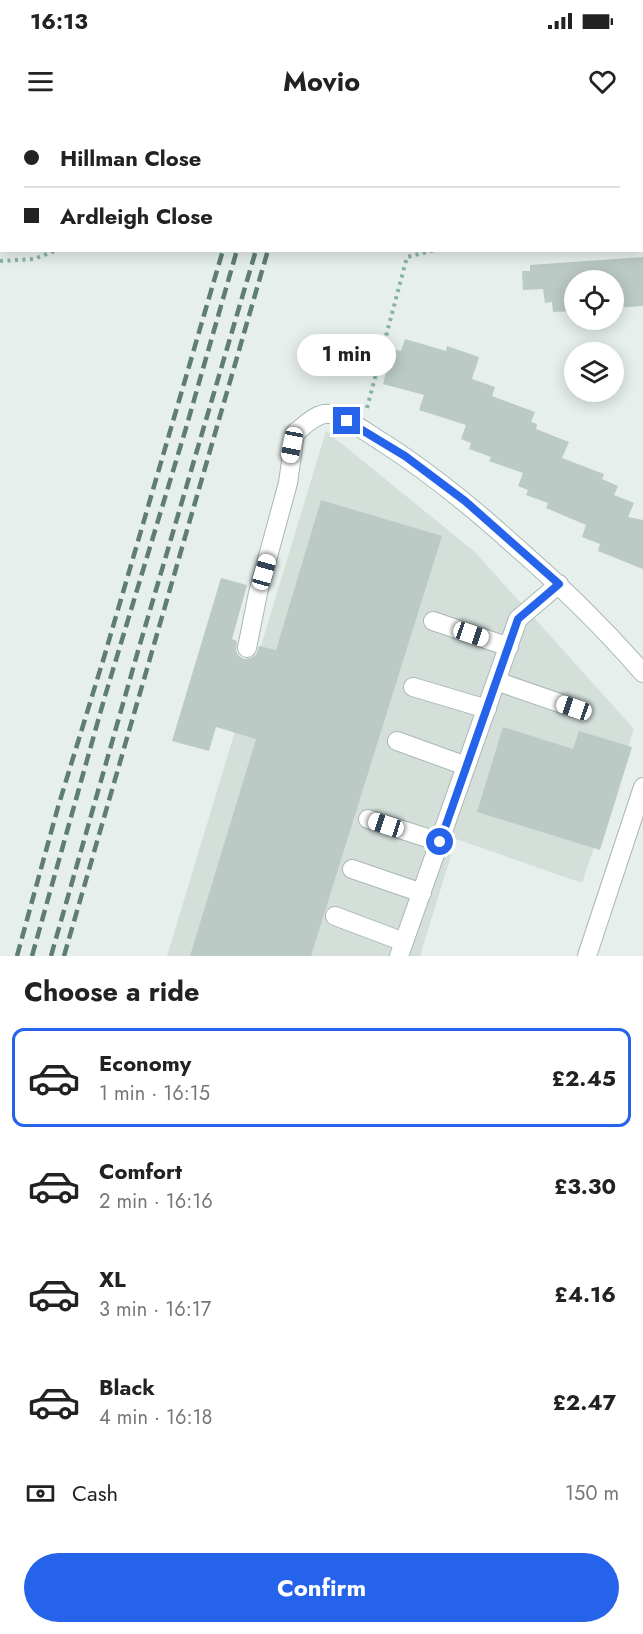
<!DOCTYPE html>
<meta charset="utf-8">
<style>
:root{--surface:#fff;--page:#f2f2f2;--text:#222;--muted:#767676;--line:#e0e0e0;--accent:#2563eb}
body{margin:0;font-family:Jost,sans-serif;background:var(--page);color:var(--text);height:100vh;display:flex;flex-direction:column;font-size:22px;white-space:nowrap}
*{box-sizing:border-box;margin:0}
p{font-size:20px;color:var(--muted)}
.icon{flex:none;width:33px;height:33px;fill:none;stroke:currentColor;stroke-width:2;stroke-linecap:round;stroke-linejoin:round}
.map{position:relative;height:836px;overflow:hidden}
.panel{display:flex;flex-direction:column;background:var(--surface);flex:1}
.panel>*{flex:none}
.banner{position:absolute;left:0px;top:0px;width:644px;height:132px;box-shadow:0 3px 15px #0003;display:grid;align-content:center;height:132px;padding:0 24px;background:var(--surface)}
.controls{position:absolute;left:564px;top:150px;display:grid;gap:12px}
.controls a{display:grid;place-items:center;width:60px;height:60px;border-radius:50%;background:var(--surface);box-shadow:0 3px 15px #0003;font-size:30px}
.end{position:absolute;width:27px;height:27px;margin:-14px;border:8px solid #2563eb;background:#fff;box-shadow:0 0 0 3px #fff}
.from{border-radius:50%}
.bubble{position:absolute;height:42px;border-radius:21px;background:var(--surface);box-shadow:0 3px 15px #0003;font-size:20px;font-weight:700;line-height:42px;text-align:center}
.car{position:absolute;width:18px;height:36px;margin:-18px -9px;border-radius:8px;box-shadow:0 0 4px 2px #0007;background:linear-gradient(#fff 24%,#345 0 40%,#fff 0 76%,#345 0 86%,#fff 0)}
.banner b{display:flex;align-items:center;gap:21px;height:57px;font-size:22px}
.banner b+b{border-top:2px solid var(--line)}
.banner i{width:15px;height:15px;background:var(--text)}
ul{padding:0;list-style:none}
li{display:flex;align-items:center;gap:18px;height:99px;margin:0 12px 9px;padding:0 12px;border:3px solid transparent;border-radius:12px}
li div{flex:1}
li b{display:block;font-size:22px}
li em{font-style:normal;font-weight:700}
li.active{border-color:var(--accent)}
li>.icon{width:54px;height:54px;stroke-width:1.5}
h2{padding:0 24px;font-size:27px;line-height:72px}
.pay{display:flex;align-items:center;gap:15px;height:66px;padding:0 24px;font-size:22px}
.pay p{margin-inline-start:auto}
.cta{display:flex;gap:12px;margin-top:auto;padding:12px 24px}
.cta a{flex:1;height:69px;border-radius:36px;background:var(--accent);color:#fff;font-size:24px;font-weight:700;line-height:69px;text-align:center}
.status{display:flex;justify-content:space-between;align-items:center;height:42px;padding:0 30px;background:var(--surface);direction:ltr}
.status svg{height:16px;fill:currentColor}
header{display:flex;justify-content:space-between;align-items:center;height:78px;padding:0 24px;background:var(--surface);font-size:27px;font-weight:700}
.map>svg:first-child{display:block}
.built{fill:#d4dfda}
.building{fill:#bbcac4}
.lines{fill:none;stroke-linecap:round;stroke-linejoin:round}
.minor-casing{stroke:#a8b8b2;stroke-width:20}
.highway-casing{stroke:#c2cac8;stroke-width:20}
.path{stroke:#86b3a5;stroke-width:4;stroke-dasharray:3 4.5;stroke-linecap:butt}
.minor{stroke:#fff;stroke-width:18}
.highway{stroke:#2f6f62;stroke-width:18}
.rail{stroke:#5f7d75;stroke-width:4.5;stroke-dasharray:12 6;stroke-linecap:butt}
.route{stroke:#2563eb;stroke-width:8}
</style>
<div class="status"><b>16:13</b><svg viewBox="0 0 49 12"><path d="M0 12V9h3v3zM5 12V6h3v6zM10 12V3h3v9zM15 12V0h3v12zM26 1h20v11H26zM47 4h2v5h-2z"/></svg></div>
<header><svg class="icon" aria-label="menu" viewBox="0 0 24 24"><path d="M4 6h16M4 12h16M4 18h16"/></svg>Movio<svg class="icon" aria-label="heart" viewBox="0 0 24 24"><path d="M12 20l-8-8c-3-5 5-10 8-4 3-6 11-1 8 4z"/></svg></header>
<div class="map">
<svg width="643" height="836" viewBox="0 0 643 836">
<rect width="100%" height="100%" fill="#e6efeb"/>
<path class="built" d="M326 311 475 432 634 609 582 763 456 719 420 836H167Z"/>
<path class="building" d="M643 137V186L614 188V160H574V191L553 192 552 182 545 183 543 169 523 170 522 151H530V145Z
M405 219 446 231 447 226 479 237 472 259 495 267 492 276 535 292 531 302 537 304 536 309 569 322 562 338 604 354 602 359 618 366 614 375 634 383 628 397 643 400V449L598 431 600 424 582 417 586 405 546 388 548 383 526 375 528 370 518 366 523 353 489 341 491 337 469 329 471 323 461 319 466 305 419 290 424 275 383 264 392 229 401 231Z
M321 380 442 416 311 836H190L256 619 216 607 209 631 172 621 221 458 247 465 232 519 237 521 236 531 239 536 244 539 251 538 256 535 259 526 276 530Z
M503 607 573 629 579 611 632 627 600 730 477 692Z"/>
<g class="lines">
<defs>
<path id="minor" d="M0 26 2 27
M642 114H643
M433 501 509 527
M247 528 258 473 288 363 295 313C304 306 317 292 330 294 348 298 366 312 382 322 429 352 472 387 514 425 560 465 603 507 643 553
M496 561 574 588
M413 567 487 589
M397 621 466 646
M368 699 440 722
M352 749 422 773
M335 796 404 822
M399 836 518 499 559 464
M587 836 643 667"/>
<path id="highway" d="M642 31H643
M0 53H2
M642 71H643
M0 105H2"/>
</defs>
<use href="#minor" class="minor-casing"/>
<use href="#highway" class="highway-casing"/>
<path class="path" d="M0 141 34 139 57 130
M367 288 407 137 435 130"/>
<use href="#minor" class="minor"/>
<use href="#highway" class="highway"/>
<path class="rail" d="M261 2 262 0
M274 2V0
M294 2 295 0
M306 2V0
M17 836 58 687 105 534 223 130
M32 836 105 576 186 308 237 130
M51 836 138 531 256 130
M64 836 268 130"/>
</g>
<g class="lines">
<path class="route" d="M347 301 405 336 465 381 559 464 518 499 440 722"/>
</g>
</svg>
<div class="controls">
<a><svg class="icon" aria-label="locate" viewBox="0 0 24 24"><circle cx="12" cy="12" r="6"/><path d="M12 2v4M12 18v4M2 12h4M18 12h4"/></svg></a>
<a><svg class="icon" aria-label="layers" viewBox="0 0 24 24"><path d="M12 4l9 5-9 5-9-5zM3 14l9 5 9-5"/></svg></a>
</div>
<i class="end from" style="left:440px;top:722px"></i>
<i class="end" style="left:347px;top:301px"></i>
<div class="bubble" style="left:297px;top:214px;width:99px">1 min</div>
<i class="car" style="left:292px;top:325px;rotate:191deg"></i>
<i class="car" style="left:264px;top:452px;rotate:16deg"></i>
<i class="car" style="left:471px;top:514px;rotate:109deg"></i>
<i class="car" style="left:574px;top:588px;rotate:289deg"></i>
<i class="car" style="left:386px;top:705px;rotate:288deg"></i>
<div class="banner">
<b><i class="from"></i>Hillman Close</b>
<b><i></i>Ardleigh Close</b>
</div>
</div>
<section class="panel">
<h2>Choose a ride</h2>
<ul>
<li class="active"><svg class="icon" aria-label="car" viewBox="0 0 24 24"><path d="M5 17H2v-5l4-1 3-4h7l3 4 3 1v5h-3M9 17h6M6 11h13"/><circle cx="7" cy="17" r="2"/><circle cx="17" cy="17" r="2"/></svg><div><b>Economy</b><p>1 min · 16:15</p></div><em>£2.45</em></li>
<li><svg class="icon" aria-label="car" viewBox="0 0 24 24"><path d="M5 17H2v-5l4-1 3-4h7l3 4 3 1v5h-3M9 17h6M6 11h13"/><circle cx="7" cy="17" r="2"/><circle cx="17" cy="17" r="2"/></svg><div><b>Comfort</b><p>2 min · 16:16</p></div><em>£3.30</em></li>
<li><svg class="icon" aria-label="car" viewBox="0 0 24 24"><path d="M5 17H2v-5l4-1 3-4h7l3 4 3 1v5h-3M9 17h6M6 11h13"/><circle cx="7" cy="17" r="2"/><circle cx="17" cy="17" r="2"/></svg><div><b>XL</b><p>3 min · 16:17</p></div><em>£4.16</em></li>
<li><svg class="icon" aria-label="car" viewBox="0 0 24 24"><path d="M5 17H2v-5l4-1 3-4h7l3 4 3 1v5h-3M9 17h6M6 11h13"/><circle cx="7" cy="17" r="2"/><circle cx="17" cy="17" r="2"/></svg><div><b>Black</b><p>4 min · 16:18</p></div><em>£2.47</em></li>
</ul>
<div class="pay"><svg class="icon" aria-label="cash" viewBox="0 0 24 24"><path d="M3 7h18v10H3z"/><circle cx="12" cy="12" r="2"/></svg>Cash<p>150 m</p></div>
<div class="cta"><a>Confirm</a></div>
</section>
